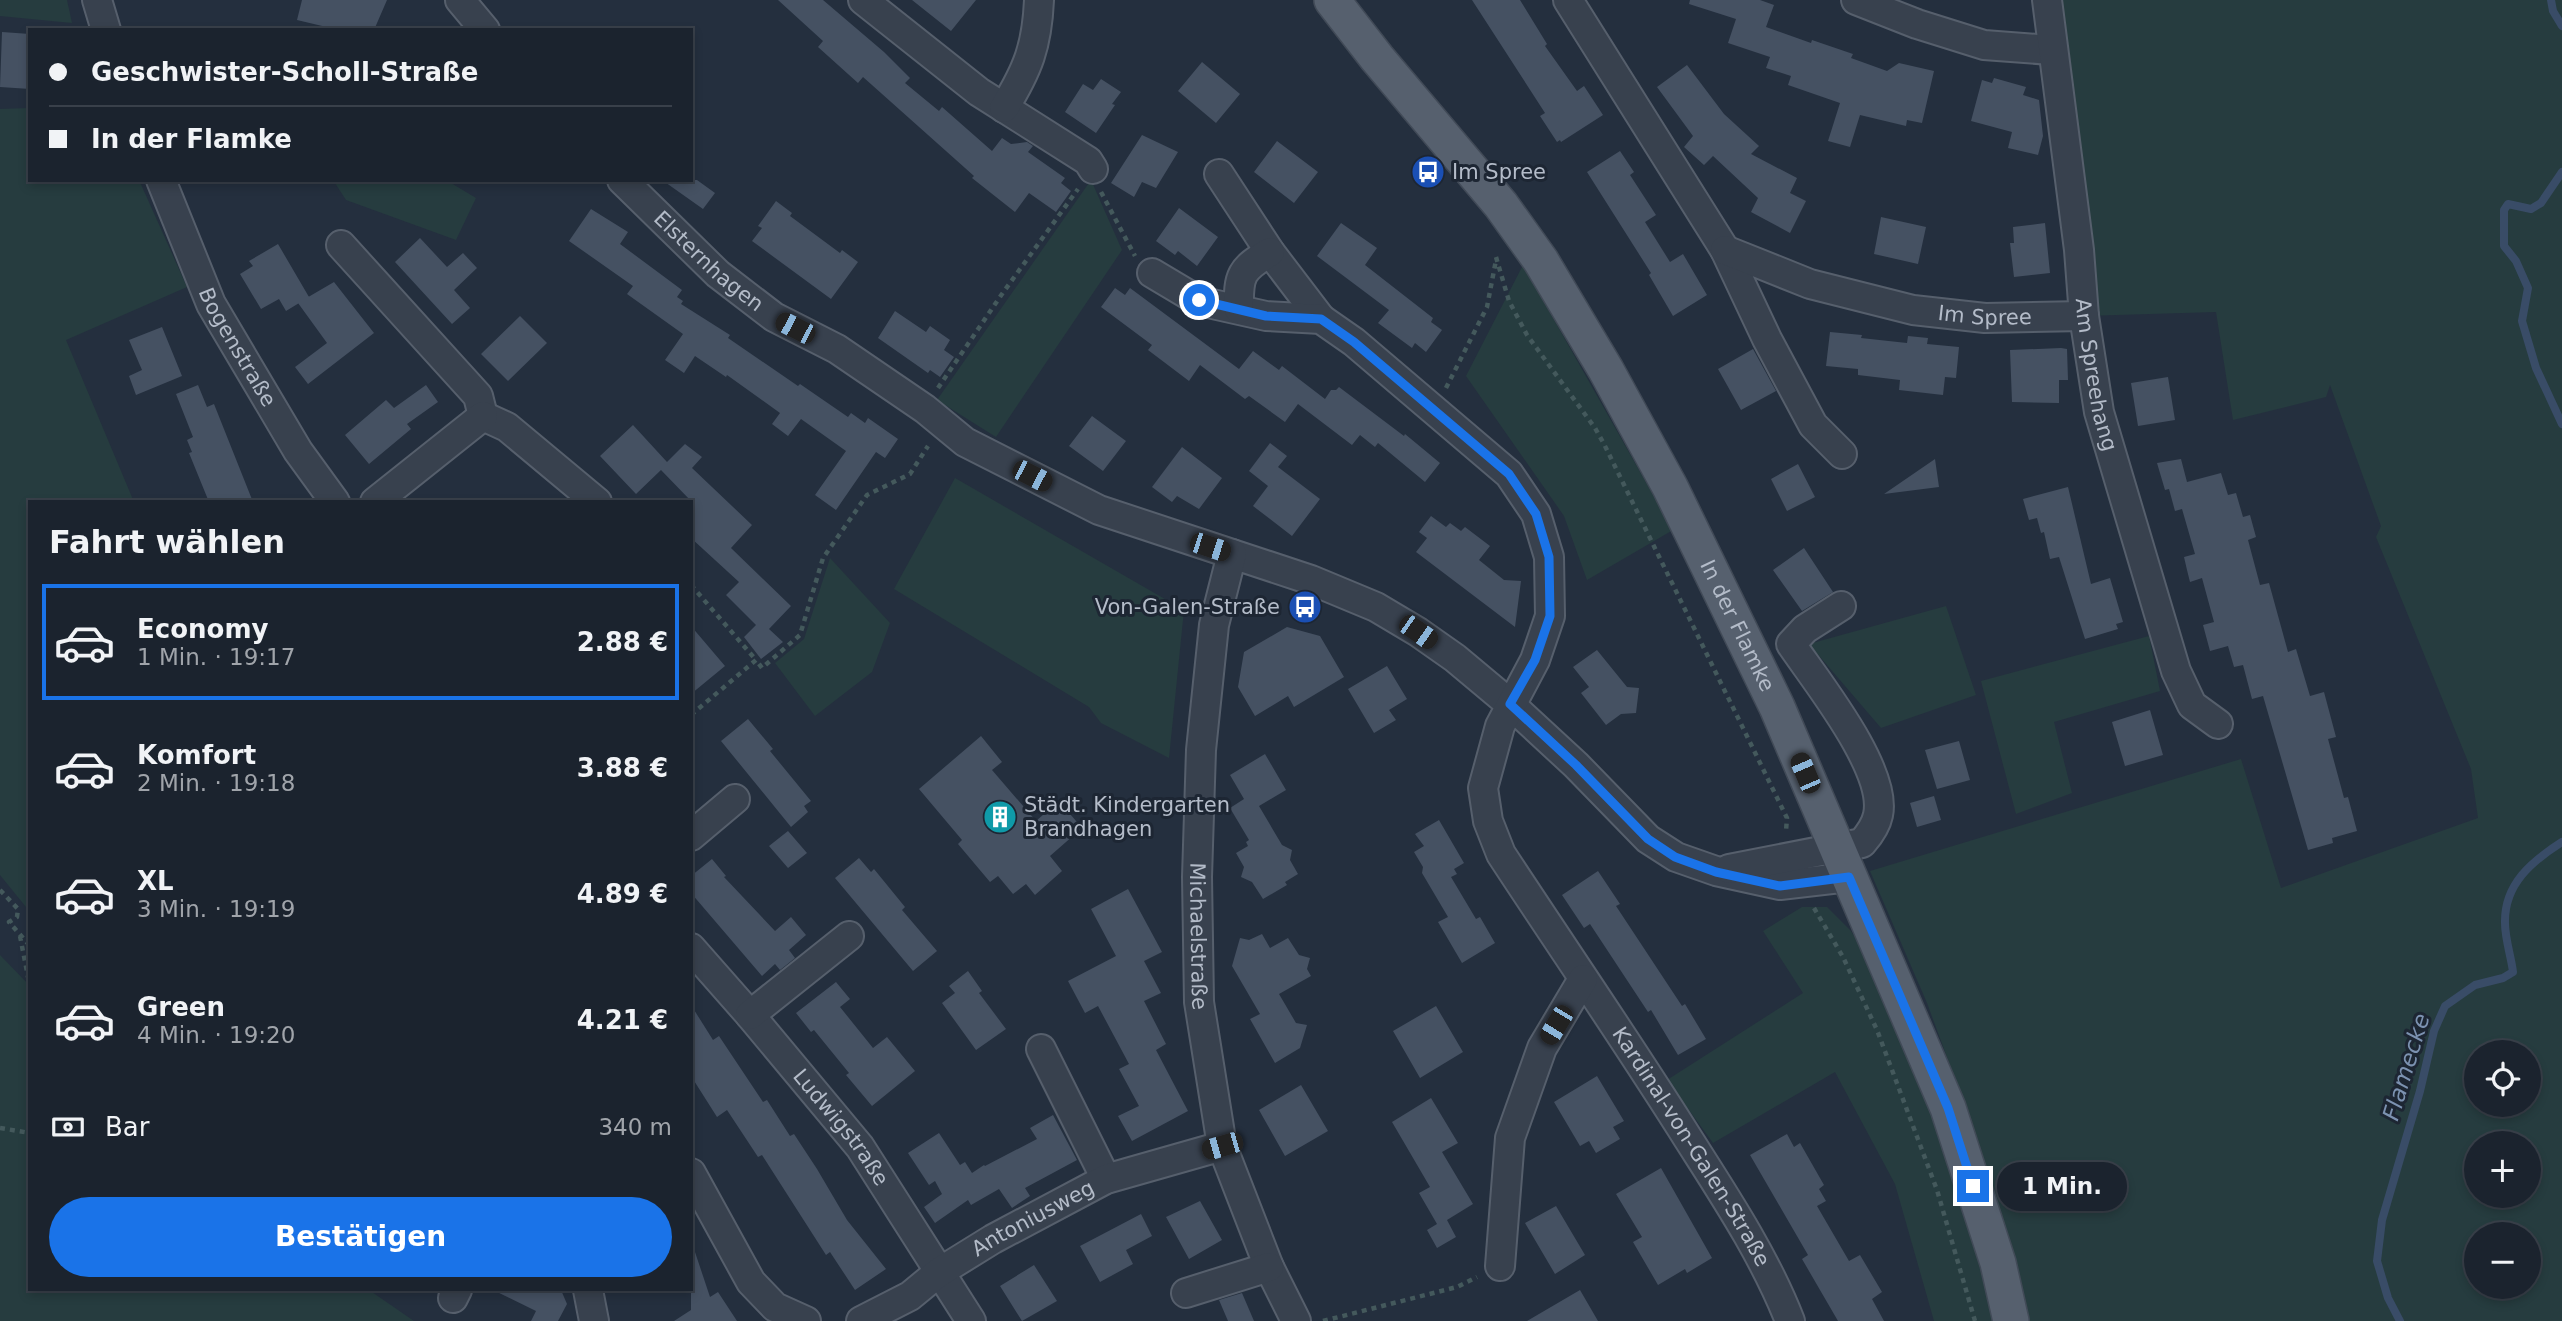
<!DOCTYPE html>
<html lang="de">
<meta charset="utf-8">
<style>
:root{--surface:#1b232e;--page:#242b36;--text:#f1f3f6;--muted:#a0a4aa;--line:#39404a;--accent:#1a73e8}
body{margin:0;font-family:"DejaVu Sans",sans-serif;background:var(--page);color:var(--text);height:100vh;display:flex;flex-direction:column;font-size:26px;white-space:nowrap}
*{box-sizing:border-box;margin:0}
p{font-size:23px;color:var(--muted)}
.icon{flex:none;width:38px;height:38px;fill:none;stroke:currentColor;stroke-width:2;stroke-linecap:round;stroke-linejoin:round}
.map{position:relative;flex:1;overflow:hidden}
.sheet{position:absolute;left:28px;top:500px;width:665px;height:791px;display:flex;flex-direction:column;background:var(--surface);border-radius:0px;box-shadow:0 4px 10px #0003,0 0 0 2px var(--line)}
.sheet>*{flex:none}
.guide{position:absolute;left:28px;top:28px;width:665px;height:154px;border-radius:0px;box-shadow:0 4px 10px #0003,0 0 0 2px var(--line);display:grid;align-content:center;height:154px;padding:0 21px;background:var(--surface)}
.controls{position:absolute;left:2464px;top:1040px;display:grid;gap:14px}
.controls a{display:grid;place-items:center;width:77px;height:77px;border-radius:50%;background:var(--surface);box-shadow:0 4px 10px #0003,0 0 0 2px var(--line);font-size:35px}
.end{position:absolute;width:32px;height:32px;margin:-16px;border:9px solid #1a73e8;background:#fff;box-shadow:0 0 0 4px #fff}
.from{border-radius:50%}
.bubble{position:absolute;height:49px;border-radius:24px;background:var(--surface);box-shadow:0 4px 10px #0003,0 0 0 2px var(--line);font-size:23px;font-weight:700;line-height:49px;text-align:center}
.car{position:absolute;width:21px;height:42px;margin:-21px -10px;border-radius:9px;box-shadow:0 0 5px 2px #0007;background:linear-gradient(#222 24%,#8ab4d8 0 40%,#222 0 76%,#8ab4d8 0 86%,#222 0)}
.guide b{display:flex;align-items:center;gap:24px;height:66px;font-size:26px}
.guide b+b{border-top:2px solid var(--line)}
.guide i{width:18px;height:18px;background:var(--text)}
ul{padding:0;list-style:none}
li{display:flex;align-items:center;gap:21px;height:116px;margin:0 14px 10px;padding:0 7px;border:4px solid transparent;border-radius:0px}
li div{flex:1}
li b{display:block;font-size:26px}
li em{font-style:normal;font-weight:700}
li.current{border-color:var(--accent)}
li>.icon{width:63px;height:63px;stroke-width:1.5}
h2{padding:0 21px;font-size:32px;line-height:84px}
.pay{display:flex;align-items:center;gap:18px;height:77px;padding:0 21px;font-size:26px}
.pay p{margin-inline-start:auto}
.button{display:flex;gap:14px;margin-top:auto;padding:14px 21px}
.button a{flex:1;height:80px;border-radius:42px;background:var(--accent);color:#fff;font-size:28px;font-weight:700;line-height:80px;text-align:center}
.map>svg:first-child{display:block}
.green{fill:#263c3f;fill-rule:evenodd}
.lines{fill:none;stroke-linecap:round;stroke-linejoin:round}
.stream{stroke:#394c67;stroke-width:8}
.building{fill:#455162}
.minor-casing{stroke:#565f6c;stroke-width:32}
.major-casing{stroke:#414a57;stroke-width:38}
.path{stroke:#44595c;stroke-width:4.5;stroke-dasharray:5 5;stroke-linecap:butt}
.minor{stroke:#38414e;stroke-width:28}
.major{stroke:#56606e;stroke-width:35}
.route{stroke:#1a73e8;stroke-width:9}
.labels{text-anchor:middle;stroke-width:6;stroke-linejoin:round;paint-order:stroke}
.poi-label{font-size:21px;fill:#b4bcc9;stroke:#1d2633;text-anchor:start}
.street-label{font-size:21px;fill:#b4bcc9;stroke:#1d2633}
.water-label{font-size:23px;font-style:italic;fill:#7c92b1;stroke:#1d2633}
</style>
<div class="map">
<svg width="2562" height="1321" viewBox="0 0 2562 1321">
<rect width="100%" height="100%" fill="#242f3e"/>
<path class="green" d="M0 0H67L72 23 0 16Z
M2051 0H2562V1321H2027L1962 1098 1927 1003 1870 871 2241 759 2281 888 2478 818 2471 769 2376 537 2381 526 2330 385 2326 397 2233 420 2216 312 2084 316ZM2476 1052H2529V1104H2476ZM2476 1143H2529V1195H2476ZM2476 1234H2529V1286H2476Z
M30 108V180H139L187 287 66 340 134 502H30V912L0 875V109Z
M333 180H446L476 198 456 240 346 200Z
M1091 180 1122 250 996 437 937 400Z
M1523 265 1673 530 1587 580 1564 516 1466 376Z
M955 478 1184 610 1169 758 1101 723 1089 707 894 589Z
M830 558 890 623 872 672 815 716 775 663 804 639Z
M1946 606 1976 695 1881 728 1809 644Z
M2149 636 2160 691 2054 722 2072 793 2016 814 1981 681Z
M1802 907H1827L1851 931 1874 969 1930 1099 2003 1321H1934L1895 1184 1835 1072 1713 1143 1667 1080 1803 993 1763 931Z
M0 955 30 986V1290H369L414 1321H0Z"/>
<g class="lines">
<path class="stream" d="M2551 0 2553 11 2562 26
M2562 172 2541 203 2531 209 2508 204 2504 210V246L2516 261 2528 288 2522 321 2536 368 2562 424
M2400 1321 2388 1298 2377 1261 2382 1220 2420 1091 2434 1031 2445 1006 2475 985 2503 978 2513 972C2511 956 2505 939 2505 923 2504 884 2532 861 2562 842"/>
</g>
<path class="building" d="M302 0H387L374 30H339L297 20Z
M778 0H823L884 52 910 78 905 83 939 111 942 107 992 151 1002 138 1011 144 1027 142 1033 146 1028 152 1065 178 1061 183 1071 191 1056 212 1029 193 1015 212 972 178 974 176 863 77 858 83 818 47 823 41Z
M912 0H976L951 31Z
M1472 0H1520L1547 44 1545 46 1577 91 1584 86 1603 115 1561 142 1560 140 1557 142 1540 116 1545 113Z
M1690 0H1760L1774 5 1766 27 1811 43 1812 40 1853 54 1851 58 1887 71 1899 63 1934 71 1922 123 1907 120 1906 126 1860 115 1850 147 1828 141 1840 103 1788 85 1791 76 1766 68 1770 57 1728 43 1736 19 1689 4Z
M2 32 30 34V89L0 87Z
M1202 62 1240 94 1216 123 1178 91Z
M1687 65 1724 114 1759 146 1751 154 1797 178 1790 193 1806 201 1790 233 1751 212 1758 198 1713 156 1704 165 1684 147 1693 136 1657 87Z
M1994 78 2026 87 2023 95 2039 100 2043 136 2038 155 2008 148 2012 132 1971 121 1982 80 1992 83Z
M1101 79 1121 92 1112 104 1115 105 1096 133 1065 112 1083 84 1093 90Z
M1142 135 1178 152 1156 188 1142 182 1134 197 1111 183Z
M1277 141 1318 172 1294 203 1254 172Z
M1620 151 1634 172 1630 175 1656 215 1645 222 1670 262 1683 254 1707 295 1673 316 1649 275 1651 273 1587 172Z
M662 180H697L715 193 703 209Z
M776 201 792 213 790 216 840 253 842 250 858 262 831 299 752 241 762 228 758 226Z
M1179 208 1218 237 1197 266 1178 251 1175 255 1156 241Z
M591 209 628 232 620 244 682 290 677 297 683 301 681 304 730 335 728 338 798 386 800 384 848 417 851 413 865 423 868 418 898 439 885 458 876 452 836 510 815 495 846 451 801 419 788 436 772 424 780 413 727 375 726 377 695 356 684 373 665 360 683 334 627 294 633 286 569 241Z
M1881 217 1926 227 1918 264 1874 254Z
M1341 223 1377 248 1365 265 1433 318 1431 322 1442 330 1426 352 1415 343 1412 348 1378 323 1389 310 1317 256Z
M2045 223 2050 273 2014 277 2010 243H2014L2013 227Z
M420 238 447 267 463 253 477 268 454 290 470 308 452 324 395 262Z
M278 244 309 297 286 311 279 299 261 309 240 274 253 266 249 261Z
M334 282 374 333 308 384 295 367 327 343 298 303Z
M1115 288 1125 295 1130 288 1239 369 1253 351 1279 370 1282 366 1325 399 1331 390H1336L1339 387 1404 436 1405 434 1440 463 1425 482 1378 443 1375 447 1360 435 1352 445 1298 404 1285 422 1249 396 1245 399 1200 365 1189 381 1148 350 1152 345 1101 307Z
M895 311 926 332 930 326 950 340 944 350 954 357 940 377 930 370 928 373 878 338Z
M520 316 547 343 508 381 481 354Z
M162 327 182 376 136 395 129 376 142 370 129 340Z
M1830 332 1862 335 1861 338 1907 343 1908 336 1928 338 1927 344 1959 347 1956 378 1945 377 1943 395 1899 390 1900 380 1858 375V369L1826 366Z
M2061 348 2067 349 2068 380H2059V403L2012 402 2010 350Z
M1753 349 1776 391 1741 410 1718 369Z
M2168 377 2175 420 2138 426 2131 383Z
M198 385 207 407 214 404 253 502H209L189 453 192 452 187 440 193 437 176 394Z
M426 385 438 402 407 424 411 429 369 464 345 435 386 400 394 408Z
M1092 416 1126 441 1103 471 1069 446Z
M633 425 667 462 685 444 702 457 692 468 752 525 731 548 791 606 769 629 783 642 761 659 744 637 756 625 726 595 739 582 691 538V501L661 470 636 494 600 456Z
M1270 443 1287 456 1278 467 1320 499 1292 536 1253 506 1268 486 1249 471Z
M1182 447 1222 478 1199 509 1177 496 1172 502 1152 487Z
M1935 459 1939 487 1884 494Z
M2181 459 2187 482 2221 473 2228 495 2236 493 2243 517 2250 515 2256 537 2248 540 2260 585 2269 583 2288 652 2296 649 2310 696 2324 692 2336 737 2328 739 2344 798 2348 797 2357 831 2332 838 2333 843 2308 850 2263 696 2252 699 2243 665 2234 667 2228 646 2210 651 2203 625 2214 622 2202 578 2190 582 2187 570 2184 557 2195 554 2182 509 2175 511 2169 489 2165 490 2157 463Z
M1798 464 1815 497 1787 511 1771 479Z
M2068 487 2091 584 2110 578 2123 622 2116 624 2118 629 2085 639 2059 557 2050 559 2044 532 2041 533 2037 518 2029 520 2023 499Z
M1431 516 1446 527 1450 523 1461 531 1465 527 1490 546 1479 560 1504 580 1521 581 1515 627 1416 552 1427 538 1419 532Z
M1804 548 1833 592 1802 611 1773 570Z
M691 626 725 666 691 694Z
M1287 627 1320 636 1344 677 1294 707 1288 696 1255 716 1238 687 1244 652Z
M1597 650 1627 687 1639 688 1636 713 1621 714 1606 725 1581 693 1589 687 1573 667Z
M1387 666 1407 699 1389 710 1396 720 1374 733 1348 689Z
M2150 710 2163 755 2125 766 2112 722Z
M748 719 773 749 770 751 811 801 804 806 808 812 791 827 721 741Z
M981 736 1002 762 992 770 1036 821 1059 801 1082 828 1050 856 1062 871 1035 895 1026 884 1013 894 998 876 990 882 958 844 962 840 919 789Z
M1959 741 1970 780 1937 789 1925 750Z
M1265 754 1286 790 1259 806 1282 845 1292 850 1290 860 1298 874 1285 882 1287 885 1263 899 1252 882 1241 877 1244 867 1236 853 1248 846 1246 842 1249 840 1230 808 1244 799 1230 775Z
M1934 796 1941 820 1917 827 1910 803Z
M1439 820 1464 863 1454 869 1457 874 1451 877 1476 919 1480 917 1495 943 1462 963 1438 922 1448 917 1422 873 1423 867 1414 852 1424 846 1415 834Z
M788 831 807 853 788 868 769 846Z
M859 858 871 872 874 869 905 907 902 910 937 951 913 971 835 878Z
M712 859 726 876 724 877 775 931 791 917 806 935 789 950 795 958 780 970 775 964 762 976 691 893V876Z
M1598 871 1620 904 1616 906 1682 1006 1685 1004 1706 1039 1678 1055 1651 1010 1648 1012 1590 924 1584 928 1562 895Z
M1128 889 1162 952 1144 961 1161 993 1144 1001 1166 1044 1156 1050 1188 1111 1132 1141 1118 1116 1139 1106 1119 1069 1129 1064 1098 1006 1085 1013 1068 981 1116 956 1091 909Z
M1262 934 1270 948 1288 938 1299 955 1310 958 1307 969 1311 976 1279 994 1296 1023 1307 1025 1300 1048 1275 1063 1250 1019 1260 1014 1232 966 1240 938 1249 940Z
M968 971 982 991 979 993 1006 1029 976 1050 942 1003 955 993 949 986Z
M836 982 850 999 840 1007 873 1048 887 1037 915 1071 872 1106 846 1075 849 1073 814 1030 811 1032 796 1013Z
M691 1005 713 1040 719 1036 763 1102 767 1100 790 1136 794 1134 817 1169 847 1220 886 1269 855 1290 830 1252 826 1255 762 1155 758 1157 727 1110 717 1117 691 1076Z
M1436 1006 1463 1052 1420 1078 1393 1031Z
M1597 1076 1624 1121 1613 1127 1620 1139 1596 1153 1589 1141 1580 1146 1554 1102Z
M1301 1085 1328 1131 1285 1156 1259 1110Z
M1431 1098 1458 1143 1442 1152 1473 1204 1447 1220 1456 1237 1437 1248 1427 1230 1437 1224 1419 1193 1430 1187 1392 1122Z
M1053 1115 1077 1160 1025 1188 1030 1196 1012 1208 999 1189 971 1205 968 1200 935 1223 924 1207 942 1194 935 1181 929 1185 908 1153 939 1133 960 1165 965 1162 972 1173 984 1165 985 1166 1037 1139 1030 1128Z
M1787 1134 1794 1147 1800 1143 1824 1185 1819 1189 1826 1201 1817 1206 1849 1261 1860 1255 1882 1292 1872 1299 1884 1321H1838L1802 1259 1808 1255 1750 1155Z
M1661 1168 1712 1258 1687 1273 1685 1269 1658 1285 1633 1242 1642 1237 1616 1194Z
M1200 1201 1222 1240 1189 1259 1166 1217Z
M1556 1206 1585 1255 1555 1274 1525 1223Z
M1141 1214 1152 1236 1126 1250 1133 1264 1100 1282 1080 1246Z
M695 1252 710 1297 718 1292 737 1321H674L691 1310V1253Z
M1034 1265 1057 1301 1022 1321 1000 1286Z
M493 1290H561L567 1304 558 1321H531L536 1311Z
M1580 1290 1598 1321H1527Z
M1242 1293 1254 1321H1228L1219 1300Z"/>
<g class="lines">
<defs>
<g id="minor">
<path d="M97 0 106 30"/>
<path d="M460 0 485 30"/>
<path d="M863 0 979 92 1088 161 1093 169"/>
<path d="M1568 0 1725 250 1767 339 1813 425 1842 454"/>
<path d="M1856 0 1917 24 1984 45 2051 50"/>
<path id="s1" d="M2047 0 2079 250 2084 316 2099 412 2176 671 2192 705 2218 724"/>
<path d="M1004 108C1028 69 1037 46 1039 0"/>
<path d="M1219 174 1270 252 1321 319"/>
<path id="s2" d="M161 180 211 304 298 451 335 502"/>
<path id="s3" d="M622 180 718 274 774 317 837 349 925 409 965 442 1099 510 1311 580 1376 607 1418 632 1455 658 1510 704 1576 765 1648 839 1676 857 1716 871 1780 885 1849 877"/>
<path d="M341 245 478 396 483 416"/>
<path id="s4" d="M1725 250 1810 284 1913 310 1985 318 2084 316"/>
<path id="s5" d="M1152 273 1199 301 1266 316 1321 319 1354 342 1509 474 1536 514 1549 557 1550 616 1535 660 1500 726 1483 788 1488 821 1501 854C1564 950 1628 1043 1689 1140 1726 1198 1765 1257 1790 1321"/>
<path d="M1239 309C1238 275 1241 269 1270 252"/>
<path d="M483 416 507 427 597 502"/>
<path d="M375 502 483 416"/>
<path id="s6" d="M1232 554 1214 625 1201 750 1197 877 1199 1002 1222 1146 1269 1267 1296 1321"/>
<path d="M691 836 735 799"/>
<path d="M1729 869 1862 843C1869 835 1876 825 1878 815 1888 770 1816 681 1791 644L1805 629 1841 606"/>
<path id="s7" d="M691 948 750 1015 860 1147 971 1321"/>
<path d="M750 1015 849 936"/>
<path d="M1041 1049 1106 1179"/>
<path d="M691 1173 751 1282 775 1307 806 1321"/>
<path d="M1500 1266 1510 1138 1542 1048 1583 979"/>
<path d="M588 1290 594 1321"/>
<path d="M1186 1293 1269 1267"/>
<path d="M453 1298 457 1290"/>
<path id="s8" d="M861 1321 910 1296 938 1273 993 1239 1106 1179 1222 1146"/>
</g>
<g id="major">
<path id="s9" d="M1332 0 1377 58 1501 205 1541 261 1606 370 1670 487 1777 707 1948 1108 1998 1263 2011 1321"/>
</g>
</defs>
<use href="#minor" class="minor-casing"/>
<use href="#major" class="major-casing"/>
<path class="path" d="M1101 192 1135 256
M1496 257 1509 301 1527 335 1595 428 1604 444 1787 818 1786 831
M938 388 1002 294 1078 189
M1446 388 1487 307 1496 260
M691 585 756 660
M691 715 756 660 762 668 800 635 823 558 867 495 910 474 928 446
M0 890 18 909 17 917 9 922 30 946
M1814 908 1843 957 1877 1030 1937 1190 1975 1321
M20 936 30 987
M0 1128 30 1133
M1323 1321 1457 1287 1477 1277"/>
<use href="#minor" class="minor"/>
<use href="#major" class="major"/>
</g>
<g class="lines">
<path class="route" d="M1199 300 1266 316 1321 319 1354 342 1509 474 1536 514 1549 557 1550 616 1535 660 1510 704 1576 765 1648 839 1675 857 1716 872 1780 886 1849 877 1948 1108 1973 1186"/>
</g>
<defs>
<symbol id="bus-disc" viewBox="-11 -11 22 22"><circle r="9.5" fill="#1a4fb4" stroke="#1d2633"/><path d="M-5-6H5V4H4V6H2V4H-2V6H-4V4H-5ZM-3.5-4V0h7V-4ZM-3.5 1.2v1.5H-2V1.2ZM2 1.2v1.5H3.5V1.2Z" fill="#fff"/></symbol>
<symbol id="building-disc" viewBox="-11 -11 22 22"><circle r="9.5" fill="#0f9aa8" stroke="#1d2633"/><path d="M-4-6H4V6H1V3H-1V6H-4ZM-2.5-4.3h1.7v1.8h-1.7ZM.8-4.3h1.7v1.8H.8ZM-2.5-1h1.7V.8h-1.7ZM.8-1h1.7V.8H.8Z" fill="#fff"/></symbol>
</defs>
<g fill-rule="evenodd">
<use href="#bus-disc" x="1409" y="153" width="38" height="38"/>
<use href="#bus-disc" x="1286" y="588" width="38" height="38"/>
<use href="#building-disc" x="981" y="798" width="38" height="38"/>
</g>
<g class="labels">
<g class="poi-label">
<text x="1452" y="179">Im Spree</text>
<text x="1280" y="614" text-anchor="end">Von-Galen-Straße</text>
<text x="1024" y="812">Städt. Kindergarten<tspan x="1024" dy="24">Brandhagen</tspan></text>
</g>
<g class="street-label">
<text dy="7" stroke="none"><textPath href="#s3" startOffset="119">Elsternhagen</textPath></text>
<text dy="7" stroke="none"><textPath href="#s4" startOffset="270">Im Spree</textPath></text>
<text dy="7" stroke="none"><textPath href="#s2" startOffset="184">Bogenstraße</textPath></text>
<text dy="7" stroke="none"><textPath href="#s1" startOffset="378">Am Spreehang</textPath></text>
<text dy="7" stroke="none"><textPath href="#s9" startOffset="749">In der Flamke</textPath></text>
<text dy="7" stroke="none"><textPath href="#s6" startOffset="385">Michaelstraße</textPath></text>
<text dy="7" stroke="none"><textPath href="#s7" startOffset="234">Ludwigstraße</textPath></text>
<text dy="7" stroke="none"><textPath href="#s5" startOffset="1178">Kardinal-von-Galen-Straße</textPath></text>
<text dy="7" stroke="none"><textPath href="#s8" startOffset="201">Antoniusweg</textPath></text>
</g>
<g class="water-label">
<text transform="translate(2406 1067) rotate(-73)" y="8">Flamecke</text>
</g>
</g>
</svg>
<div class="controls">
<a><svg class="icon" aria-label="locate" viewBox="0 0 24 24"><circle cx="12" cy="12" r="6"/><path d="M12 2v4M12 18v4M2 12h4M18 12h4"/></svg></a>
<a>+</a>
<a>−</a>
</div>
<i class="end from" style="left:1199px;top:300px"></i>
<i class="end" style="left:1973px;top:1186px"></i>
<div class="bubble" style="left:1997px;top:1162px;width:130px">1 Min.</div>
<i class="car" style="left:795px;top:328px;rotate:297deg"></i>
<i class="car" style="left:1032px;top:476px;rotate:117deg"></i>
<i class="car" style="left:1210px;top:547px;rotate:108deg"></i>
<i class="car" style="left:1418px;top:632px;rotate:125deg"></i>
<i class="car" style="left:1805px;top:773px;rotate:337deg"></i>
<i class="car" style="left:1556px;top:1025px;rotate:211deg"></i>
<i class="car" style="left:1222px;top:1146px;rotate:254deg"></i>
<div class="guide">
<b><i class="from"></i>Geschwister-Scholl-Straße</b>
<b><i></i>In der Flamke</b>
</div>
<section class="sheet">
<h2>Fahrt wählen</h2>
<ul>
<li class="current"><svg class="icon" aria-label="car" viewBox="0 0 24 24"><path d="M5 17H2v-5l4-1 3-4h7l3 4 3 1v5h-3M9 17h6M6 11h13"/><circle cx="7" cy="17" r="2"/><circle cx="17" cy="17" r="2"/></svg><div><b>Economy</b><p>1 Min. · 19:17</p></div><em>2.88 €</em></li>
<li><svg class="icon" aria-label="car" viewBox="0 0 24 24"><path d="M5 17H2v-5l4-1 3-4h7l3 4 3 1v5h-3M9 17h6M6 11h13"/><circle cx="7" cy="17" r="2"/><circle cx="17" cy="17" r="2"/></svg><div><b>Komfort</b><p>2 Min. · 19:18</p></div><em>3.88 €</em></li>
<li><svg class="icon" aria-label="car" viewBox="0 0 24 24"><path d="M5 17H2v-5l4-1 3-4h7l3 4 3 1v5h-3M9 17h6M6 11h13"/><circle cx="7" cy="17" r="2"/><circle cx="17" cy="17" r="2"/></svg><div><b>XL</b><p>3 Min. · 19:19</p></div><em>4.89 €</em></li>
<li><svg class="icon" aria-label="car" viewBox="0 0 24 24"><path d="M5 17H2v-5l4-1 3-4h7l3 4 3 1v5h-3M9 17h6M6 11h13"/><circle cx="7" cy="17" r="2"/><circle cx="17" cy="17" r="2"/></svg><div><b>Green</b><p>4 Min. · 19:20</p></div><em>4.21 €</em></li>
</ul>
<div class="pay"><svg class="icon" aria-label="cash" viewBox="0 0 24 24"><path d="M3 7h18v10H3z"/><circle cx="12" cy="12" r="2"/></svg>Bar<p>340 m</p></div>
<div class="button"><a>Bestätigen</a></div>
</section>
</div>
